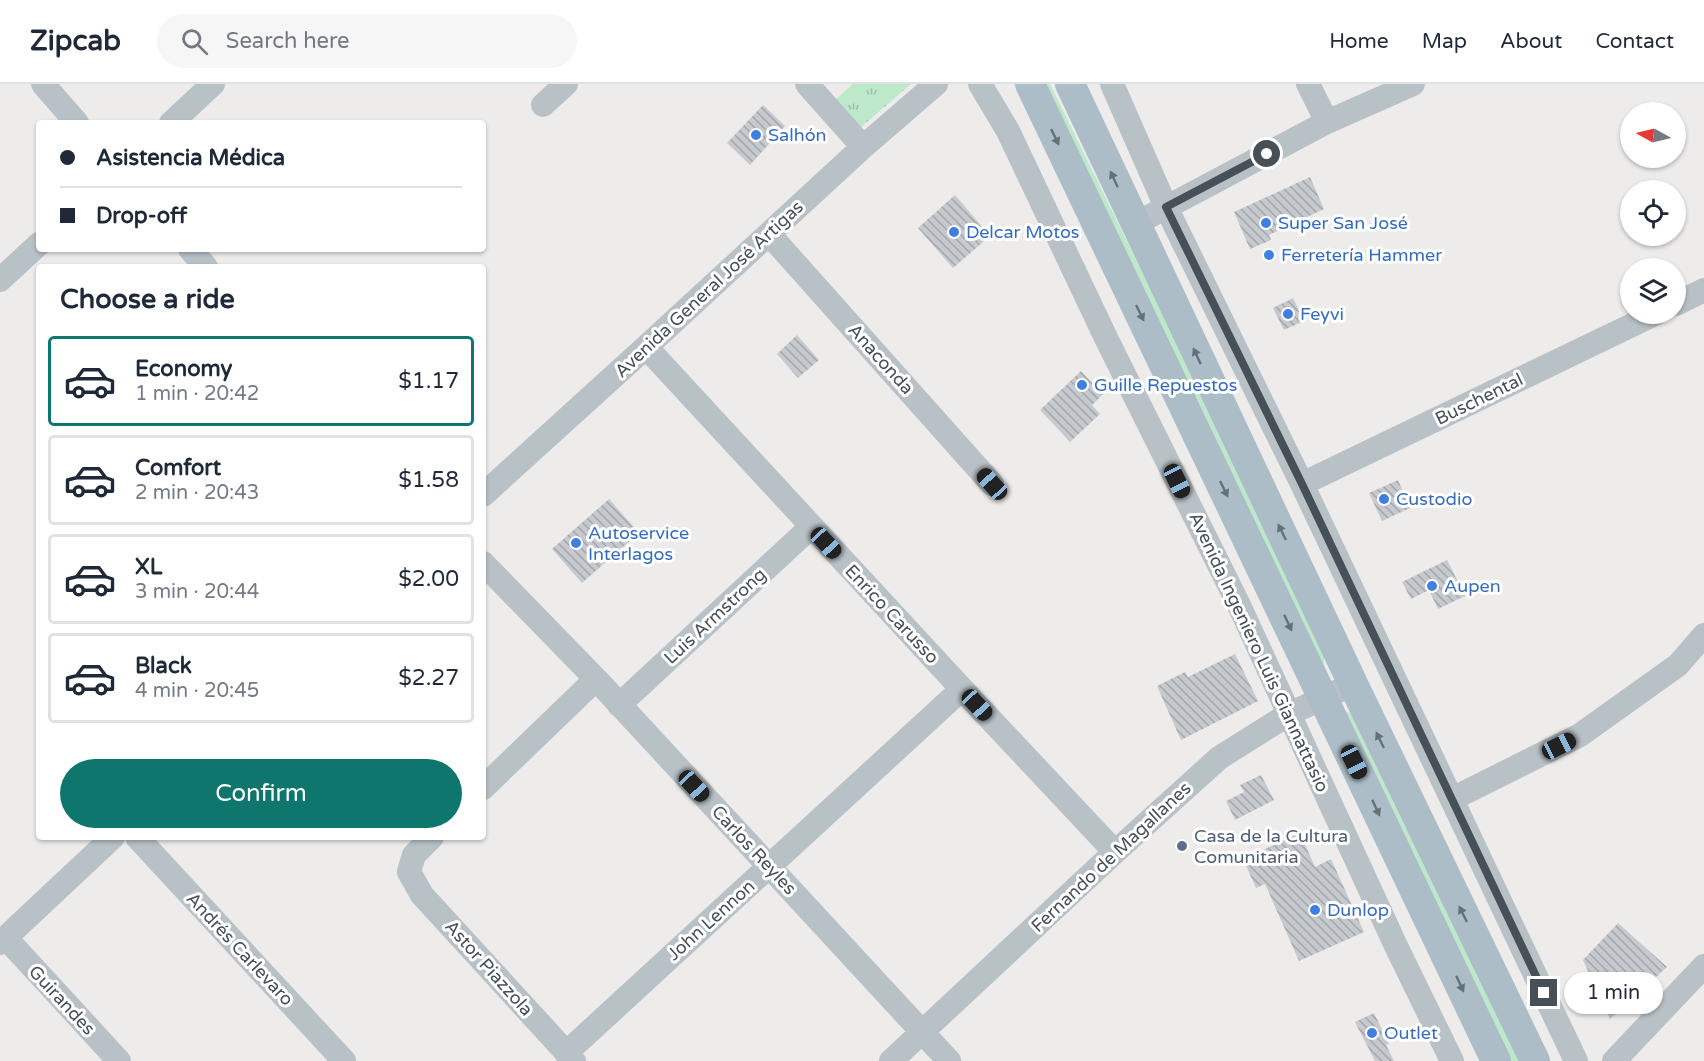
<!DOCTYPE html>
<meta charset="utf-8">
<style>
:root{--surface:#fff;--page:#f6f6f7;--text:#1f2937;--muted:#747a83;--line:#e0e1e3;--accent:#0f766e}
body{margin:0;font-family:"Varela Round",sans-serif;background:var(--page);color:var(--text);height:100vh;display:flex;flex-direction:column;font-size:22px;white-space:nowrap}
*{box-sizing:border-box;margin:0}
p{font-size:20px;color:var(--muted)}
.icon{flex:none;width:33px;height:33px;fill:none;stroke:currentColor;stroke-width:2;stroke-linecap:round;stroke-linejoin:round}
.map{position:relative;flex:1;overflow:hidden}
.details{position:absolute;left:36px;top:180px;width:450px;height:576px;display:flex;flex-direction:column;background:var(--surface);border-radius:6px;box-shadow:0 2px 4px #0004}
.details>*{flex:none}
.guide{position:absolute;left:36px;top:36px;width:450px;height:132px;border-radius:6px;box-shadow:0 2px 4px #0004;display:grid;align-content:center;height:132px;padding:0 24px;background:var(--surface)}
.needle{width:39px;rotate:278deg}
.fabs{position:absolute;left:1620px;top:18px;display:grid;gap:12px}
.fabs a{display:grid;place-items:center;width:66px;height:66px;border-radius:50%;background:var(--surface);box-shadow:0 2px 4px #0004;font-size:30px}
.end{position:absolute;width:27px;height:27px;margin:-14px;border:8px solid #465056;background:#fff;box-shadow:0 0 0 3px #fff}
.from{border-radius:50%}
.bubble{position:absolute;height:42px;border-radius:21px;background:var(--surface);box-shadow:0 2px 4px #0004;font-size:20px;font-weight:600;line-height:42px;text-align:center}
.car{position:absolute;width:18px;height:36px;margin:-18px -9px;border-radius:8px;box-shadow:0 0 4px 2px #0007;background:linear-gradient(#222 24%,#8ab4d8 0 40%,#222 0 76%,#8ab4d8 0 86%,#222 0)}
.guide b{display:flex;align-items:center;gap:21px;height:57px;font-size:22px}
.guide b+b{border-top:2px solid var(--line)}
.guide i{width:15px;height:15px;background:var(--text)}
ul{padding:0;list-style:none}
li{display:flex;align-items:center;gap:18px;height:90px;margin:0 12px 9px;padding:0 12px;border:3px solid var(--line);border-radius:6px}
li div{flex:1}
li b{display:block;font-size:22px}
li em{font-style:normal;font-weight:600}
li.selected{border-color:var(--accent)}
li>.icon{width:54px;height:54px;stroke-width:1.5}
h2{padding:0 24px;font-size:27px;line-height:72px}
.button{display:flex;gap:12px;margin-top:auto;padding:12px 24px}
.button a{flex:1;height:69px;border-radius:36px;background:var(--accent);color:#fff;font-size:24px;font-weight:600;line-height:69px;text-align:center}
header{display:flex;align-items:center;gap:36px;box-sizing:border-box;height:84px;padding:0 30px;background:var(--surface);border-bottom:2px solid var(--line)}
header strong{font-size:28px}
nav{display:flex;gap:33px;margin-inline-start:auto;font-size:21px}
.search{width:420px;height:54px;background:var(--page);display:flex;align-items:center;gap:15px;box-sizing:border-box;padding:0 21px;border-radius:33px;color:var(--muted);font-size:22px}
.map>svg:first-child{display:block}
.grass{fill:#bde8ca}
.park{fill:url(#park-tufts)}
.building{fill:url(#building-back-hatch)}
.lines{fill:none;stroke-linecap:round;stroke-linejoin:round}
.minor{stroke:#b8c1c6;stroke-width:24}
.major{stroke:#adbdc8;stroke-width:30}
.oneway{fill:#657178}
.route{stroke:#465056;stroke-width:8}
.shop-dot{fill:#3f7fe0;stroke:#fff;stroke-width:2}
.service-dot{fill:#5c6f8a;stroke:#fff;stroke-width:2}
.labels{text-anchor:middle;stroke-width:6;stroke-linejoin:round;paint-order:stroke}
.shop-label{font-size:18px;fill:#366cbe;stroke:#fff;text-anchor:start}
.street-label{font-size:18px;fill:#465056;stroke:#fff}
.service-label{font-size:18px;fill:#4e5e75;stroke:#fff;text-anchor:start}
</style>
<header>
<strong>Zipcab</strong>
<div class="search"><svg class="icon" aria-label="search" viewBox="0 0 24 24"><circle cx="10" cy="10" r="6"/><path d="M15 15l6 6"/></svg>Search here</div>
<nav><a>Home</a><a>Map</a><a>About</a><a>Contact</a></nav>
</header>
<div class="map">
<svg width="1704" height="977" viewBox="0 0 1704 977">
<defs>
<pattern id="park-tufts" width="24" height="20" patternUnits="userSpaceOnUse" patternTransform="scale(1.5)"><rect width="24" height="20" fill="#bde8ca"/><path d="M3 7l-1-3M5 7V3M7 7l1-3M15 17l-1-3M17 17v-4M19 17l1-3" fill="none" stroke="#9bbea7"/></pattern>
<pattern id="building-back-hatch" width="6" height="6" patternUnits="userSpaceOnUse" patternTransform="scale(1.5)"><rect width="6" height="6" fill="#c6c9ce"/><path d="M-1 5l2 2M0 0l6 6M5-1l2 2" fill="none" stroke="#a3a6aa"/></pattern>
</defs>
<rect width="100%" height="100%" fill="#eeebeb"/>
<path class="grass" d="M1040 0H1050L1139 182 1196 294 1324 573V584Z
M1344 626 1351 630 1406 745 1418 760 1522 977H1507Z"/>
<path class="park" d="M853 0H911L859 45 833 18Z"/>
<path class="building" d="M763 21 785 42 750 81 727 59Z
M1310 93 1324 125 1269 151 1271 156 1250 165 1234 128Z
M955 111 990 152 953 184 918 144Z
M1293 214 1304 237 1284 246 1273 224Z
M797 251 819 276 798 294 777 270Z
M1081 287 1103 310 1092 321 1100 330 1070 358 1040 326Z
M1398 396 1410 424 1382 437 1369 409Z
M609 415 639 449 582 499 552 465Z
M1447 476 1465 512 1438 525 1429 506 1411 515 1402 498Z
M1235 570 1258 617 1181 656 1157 602 1185 588 1188 593Z
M1261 691 1274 716 1235 736 1226 717 1244 708 1240 701Z
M1300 749 1315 783 1331 775 1364 848 1299 877 1265 800 1256 804 1243 775Z
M1618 839 1667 883 1610 935 1583 876Z
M1374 929 1389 960 1386 961 1394 977H1375L1355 938Z"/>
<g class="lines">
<path class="minor" d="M43 0 77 39
M807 0 863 63
M980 0 1008 47 1106 254 1238 519 1396 862 1452 977
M1112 0 1166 123 1302 400 1576 977
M1308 0 1327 38
M543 21 566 0
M171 39 213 0
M1135 140 1327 38 1413 0
M769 150 992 400
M190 165 206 183
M0 196 39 160
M1676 220 1704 206
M646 263 962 605 1115 768
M1302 400 1655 230
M483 411 646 263 863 63 936 0
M483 479 596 595 949 977
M619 621 811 443
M483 704 596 595
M1452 715 1580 651 1678 581 1704 551
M137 753 344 977
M432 753 414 771 409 788 422 811 574 977
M6 854 119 977
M0 859 113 753
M566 969 962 605
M891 977 1115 768 1219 674 1289 630 1353 600
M1614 977 1704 882"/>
<path class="major" d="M1030 0 1496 977
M1070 0 1353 600 1535 977"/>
</g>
<defs><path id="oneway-solid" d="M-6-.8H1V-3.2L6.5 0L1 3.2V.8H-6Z" transform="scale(1.5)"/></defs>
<g class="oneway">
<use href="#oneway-solid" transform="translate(1055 53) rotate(64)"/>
<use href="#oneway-solid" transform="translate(1114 95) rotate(-115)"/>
<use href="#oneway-solid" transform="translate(1140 229) rotate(64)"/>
<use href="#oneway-solid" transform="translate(1197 272) rotate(-115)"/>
<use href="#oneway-solid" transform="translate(1224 405) rotate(64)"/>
<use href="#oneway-solid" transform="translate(1282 448) rotate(-116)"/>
<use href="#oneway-solid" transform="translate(1288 539) rotate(65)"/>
<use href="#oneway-solid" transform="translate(1380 656) rotate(-116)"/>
<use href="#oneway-solid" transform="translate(1376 724) rotate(65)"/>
<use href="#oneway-solid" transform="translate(1463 830) rotate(-116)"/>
<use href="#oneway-solid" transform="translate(1460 900) rotate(65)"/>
</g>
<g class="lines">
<path class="route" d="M1267 70 1166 123 1302 400 1544 909"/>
</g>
<g class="shop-dot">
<circle cx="756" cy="51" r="6"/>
<circle cx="1266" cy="139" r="6"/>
<circle cx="954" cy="148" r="6"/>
<circle cx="1269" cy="171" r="6"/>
<circle cx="1288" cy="230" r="6"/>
<circle cx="1082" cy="301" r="6"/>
<circle cx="1384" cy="415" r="6"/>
<circle cx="576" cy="459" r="6"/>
<circle cx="1432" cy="502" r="6"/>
<circle cx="1315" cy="826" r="6"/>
<circle cx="1372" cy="949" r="6"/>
</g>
<circle class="service-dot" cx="1182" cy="762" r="6"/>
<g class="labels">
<g class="shop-label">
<text x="768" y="57">Salhón</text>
<text x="1278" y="145">Super San José</text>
<text x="966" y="154">Delcar Motos</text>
<text x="1281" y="177">Ferretería Hammer</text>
<text x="1300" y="236">Feyvi</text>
<text x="1094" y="307">Guille Repuestos</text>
<text x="1396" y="421">Custodio</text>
<text x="588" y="455">Autoservice<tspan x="588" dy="21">Interlagos</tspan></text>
<text x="1444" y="508">Aupen</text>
<text x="1327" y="832">Dunlop</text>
<text x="1384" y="955">Outlet</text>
</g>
<g class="street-label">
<text transform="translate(709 205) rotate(-43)" y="6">Avenida General José Artigas</text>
<text transform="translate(881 275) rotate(48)" y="6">Anaconda</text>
<text transform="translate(1479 315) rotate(-26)" y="6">Buschental</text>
<text transform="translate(892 530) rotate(47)" y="6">Enrico Carusso</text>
<text transform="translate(715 532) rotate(-43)" y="6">Luis Armstrong</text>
<text transform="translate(1259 568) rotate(65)" y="6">Avenida Ingeniero Luis Giannattasio</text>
<text transform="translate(754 766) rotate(47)" y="6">Carlos Reyles</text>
<text transform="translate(1111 773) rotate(-43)" y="6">Fernando de Magallanes</text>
<text transform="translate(711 836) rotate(-42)" y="6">John Lennon</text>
<text transform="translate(240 865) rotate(47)" y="6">Andrés Carlevaro</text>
<text transform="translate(489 884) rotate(48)" y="6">Astor Piazzola</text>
<text transform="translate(62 916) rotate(47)" y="6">Guirandes</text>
</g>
<g class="service-label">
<text x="1194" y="758">Casa de la Cultura<tspan x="1194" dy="21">Comunitaria</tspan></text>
</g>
</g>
</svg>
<div class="fabs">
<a><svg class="needle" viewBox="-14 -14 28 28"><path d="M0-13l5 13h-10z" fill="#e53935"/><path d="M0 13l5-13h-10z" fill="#747a83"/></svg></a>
<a><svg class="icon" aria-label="locate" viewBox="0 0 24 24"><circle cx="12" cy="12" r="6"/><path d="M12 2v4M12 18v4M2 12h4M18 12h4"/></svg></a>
<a><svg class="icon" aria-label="layers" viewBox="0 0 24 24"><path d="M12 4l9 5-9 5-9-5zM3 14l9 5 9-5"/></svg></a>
</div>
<i class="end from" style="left:1267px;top:70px"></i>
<i class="end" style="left:1544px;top:909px"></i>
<div class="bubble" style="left:1564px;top:888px;width:99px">1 min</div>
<i class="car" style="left:1177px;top:397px;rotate:154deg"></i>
<i class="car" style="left:992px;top:400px;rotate:318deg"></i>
<i class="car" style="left:826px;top:459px;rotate:137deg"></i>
<i class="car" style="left:977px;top:621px;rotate:137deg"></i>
<i class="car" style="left:1559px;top:662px;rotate:63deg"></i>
<i class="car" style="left:1354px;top:678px;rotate:154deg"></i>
<i class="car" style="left:694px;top:702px;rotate:137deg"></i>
<div class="guide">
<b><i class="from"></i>Asistencia Médica</b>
<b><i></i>Drop-off</b>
</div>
<section class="details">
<h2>Choose a ride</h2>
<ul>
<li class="selected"><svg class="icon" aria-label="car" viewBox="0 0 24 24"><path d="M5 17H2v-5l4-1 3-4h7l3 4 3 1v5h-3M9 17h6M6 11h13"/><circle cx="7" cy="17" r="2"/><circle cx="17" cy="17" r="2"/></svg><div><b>Economy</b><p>1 min · 20:42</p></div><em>$1.17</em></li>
<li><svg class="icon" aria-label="car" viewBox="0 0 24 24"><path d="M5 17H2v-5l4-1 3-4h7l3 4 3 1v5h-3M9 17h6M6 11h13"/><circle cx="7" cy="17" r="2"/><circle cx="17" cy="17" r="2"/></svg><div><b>Comfort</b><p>2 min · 20:43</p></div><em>$1.58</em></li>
<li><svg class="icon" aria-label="car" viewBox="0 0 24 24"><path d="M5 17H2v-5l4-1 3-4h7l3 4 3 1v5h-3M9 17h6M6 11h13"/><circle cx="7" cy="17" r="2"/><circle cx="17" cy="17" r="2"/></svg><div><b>XL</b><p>3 min · 20:44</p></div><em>$2.00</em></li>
<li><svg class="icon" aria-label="car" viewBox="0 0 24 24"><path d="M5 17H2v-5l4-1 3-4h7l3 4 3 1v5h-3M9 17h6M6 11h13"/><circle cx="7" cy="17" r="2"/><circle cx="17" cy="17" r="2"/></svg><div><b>Black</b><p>4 min · 20:45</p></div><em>$2.27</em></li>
</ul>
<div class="button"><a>Confirm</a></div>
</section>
</div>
